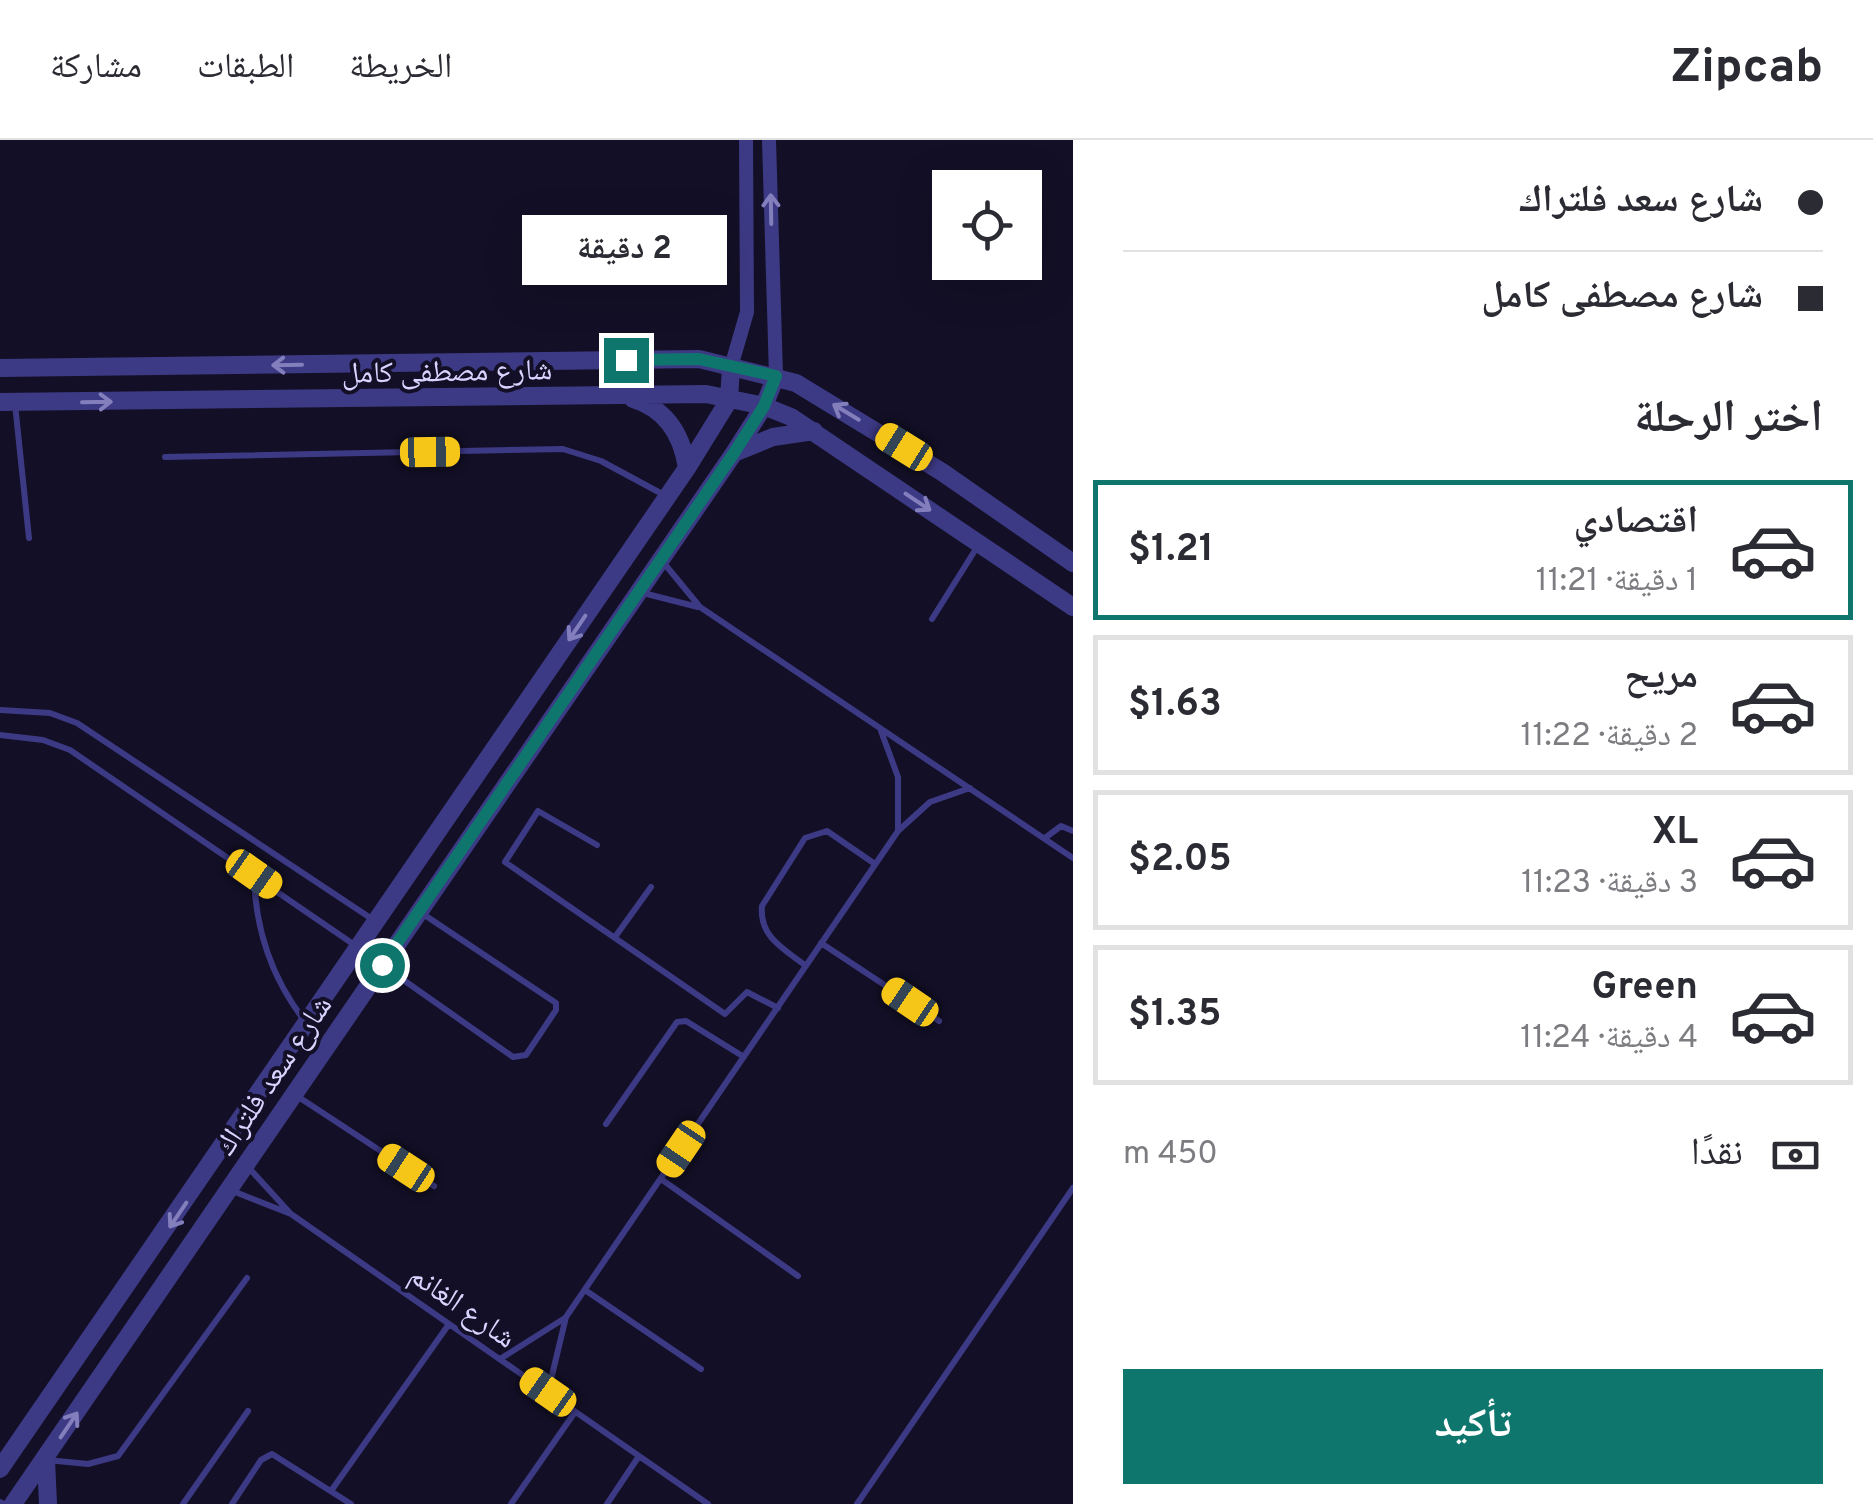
<!DOCTYPE html>
<html lang="ar">
<meta charset="utf-8">
<style>
:root{--surface:#fff;--page:#f7f7f7;--text:#2b2b33;--muted:#7c7c81;--line:#e1e1e2;--accent:#0f766e}
body{margin:0;font-family:Overpass,"Noto Naskh Arabic",sans-serif;background:var(--page);color:var(--text);direction:rtl;height:100vh;display:flex;flex-direction:column;font-size:38px;white-space:nowrap}
*{box-sizing:border-box;margin:0}
p{font-size:32px;color:var(--muted)}
.icon{flex:none;width:55px;height:55px;fill:none;stroke:currentColor;stroke-width:2;stroke-linecap:round;stroke-linejoin:round}
.map{position:relative;flex:1;overflow:hidden;direction:ltr}
.sheet{display:flex;flex-direction:column;background:var(--surface);width:800px}
.sheet>*{flex:none}
.top-card{display:grid;align-content:center;height:220px;padding:0 50px;background:var(--surface)}
.fabs{position:absolute;left:932px;top:30px;display:grid;gap:20px}
.fabs a{display:grid;place-items:center;width:110px;height:110px;border-radius:0px;background:var(--surface);box-shadow:0 10px 40px #0002;font-size:50px}
.end{position:absolute;width:45px;height:45px;margin:-22px;border:12px solid #0f766e;background:#fff;box-shadow:0 0 0 5px #fff}
.from{border-radius:50%}
.bubble{position:absolute;height:70px;border-radius:0px;background:var(--surface);box-shadow:0 10px 40px #0002;font-size:32px;font-weight:700;line-height:70px;text-align:center;direction:rtl}
.car{position:absolute;width:30px;height:60px;margin:-30px -15px;border-radius:12px;box-shadow:0 0 8px 2px #0007;background:linear-gradient(#f5c518 24%,#345 0 40%,#f5c518 0 76%,#345 0 86%,#f5c518 0)}
.top-card b{display:flex;align-items:center;gap:35px;height:95px;font-size:38px}
.top-card b+b{border-top:2px solid var(--line)}
.top-card i{width:25px;height:25px;background:var(--text)}
ul{padding:0;list-style:none}
li{display:flex;align-items:center;gap:30px;height:140px;margin:0 20px 15px;padding:0 30px;border:5px solid var(--line);border-radius:0px}
li div{flex:1}
li b{display:block;font-size:38px}
li em{font-style:normal;font-weight:700}
li.current{border-color:var(--accent)}
li>.icon{width:90px;height:90px;stroke-width:1.5}
h2{padding:0 50px;font-size:45px;line-height:120px}
.pay{display:flex;align-items:center;gap:25px;height:110px;padding:0 50px;font-size:38px}
.pay p{margin-inline-start:auto}
.cta{display:flex;gap:20px;margin-top:auto;padding:20px 50px}
.cta a{flex:1;height:115px;border-radius:0px;background:var(--accent);color:#fff;font-size:40px;font-weight:700;line-height:115px;text-align:center}
header{display:flex;align-items:center;gap:60px;box-sizing:border-box;height:140px;padding:0 50px;background:var(--surface);border-bottom:2px solid var(--line)}
header strong{font-size:48px}
nav{display:flex;gap:55px;margin-inline-start:auto;font-size:35px}
main{display:flex;flex:1;min-height:0}
.map>svg:first-child{display:block}
.lines{fill:none;stroke-linecap:round;stroke-linejoin:round}
.service{stroke:#3d3a85;stroke-width:6}
.minor{stroke:#3d3a85;stroke-width:14}
.tertiary{stroke:#3d3a85;stroke-width:18}
.oneway{stroke:#837fbc}
.route{stroke:#0f766e;stroke-width:12}
.labels{text-anchor:middle;stroke-width:8;stroke-linejoin:round;paint-order:stroke}
.street-label{font-size:30px;fill:#d9d4ff;stroke:#130f26}
</style>
<header>
<strong>Zipcab</strong>
<nav><a>الخريطة</a><a>الطبقات</a><a>مشاركة</a></nav>
</header>
<main>
<section class="sheet">
<div class="top-card">
<b><i class="from"></i>شارع سعد فلتراك</b>
<b><i></i>شارع مصطفى كامل</b>
</div>
<h2>اختر الرحلة</h2>
<ul>
<li class="current"><svg class="icon" aria-label="car" viewBox="0 0 24 24"><path d="M5 17H2v-5l4-1 3-4h7l3 4 3 1v5h-3M9 17h6M6 11h13"/><circle cx="7" cy="17" r="2"/><circle cx="17" cy="17" r="2"/></svg><div><b>اقتصادي</b><p>1 دقيقة · 11:21</p></div><em>$1.21</em></li>
<li><svg class="icon" aria-label="car" viewBox="0 0 24 24"><path d="M5 17H2v-5l4-1 3-4h7l3 4 3 1v5h-3M9 17h6M6 11h13"/><circle cx="7" cy="17" r="2"/><circle cx="17" cy="17" r="2"/></svg><div><b>مريح</b><p>2 دقيقة · 11:22</p></div><em>$1.63</em></li>
<li><svg class="icon" aria-label="car" viewBox="0 0 24 24"><path d="M5 17H2v-5l4-1 3-4h7l3 4 3 1v5h-3M9 17h6M6 11h13"/><circle cx="7" cy="17" r="2"/><circle cx="17" cy="17" r="2"/></svg><div><b>XL</b><p>3 دقيقة · 11:23</p></div><em>$2.05</em></li>
<li><svg class="icon" aria-label="car" viewBox="0 0 24 24"><path d="M5 17H2v-5l4-1 3-4h7l3 4 3 1v5h-3M9 17h6M6 11h13"/><circle cx="7" cy="17" r="2"/><circle cx="17" cy="17" r="2"/></svg><div><b>Green</b><p>4 دقيقة · 11:24</p></div><em>$1.35</em></li>
</ul>
<div class="pay"><svg class="icon" aria-label="cash" viewBox="0 0 24 24"><path d="M3 7h18v10H3z"/><circle cx="12" cy="12" r="2"/></svg>نقدًا<p>450 m</p></div>
<div class="cta"><a>تأكيد</a></div>
</section>
<div class="map">
<svg width="1073" height="1364" viewBox="0 0 1073 1364">
<rect width="100%" height="100%" fill="#130f26"/>
<g class="lines">
<path class="service" d="M15 264 29 398
M165 317 563 309 601 321 666 356
M663 422 700 467 1073 718
M643 453 698 467
M932 479 979 404
M0 570 50 573 77 583 372 779
M881 591 898 637V690
M0 595 43 600 70 610 356 806
M1045 698 1061 686 1073 691
M597 705 538 671 505 722 725 874 747 852 778 868
M254 734C255 788 271 837 304 880
M615 797 651 747
M821 803 939 881
M806 826C784 809 759 797 762 766L805 698 827 691 875 724
M385 827 513 917 526 915 556 870V863L423 774
M297 956 434 1046
M606 984 677 882 686 881 744 917
M248 1027 290 1073
M661 1039 798 1136
M230 1050 291 1074 708 1364
M585 1150 701 1229
M500 1219 565 1178
M548 1252 566 1177 898 691 930 662 970 648
M47 1320 88 1324 118 1316 247 1138
M331 1351 449 1184
M0 1362 4 1364
M183 1364 248 1271
M232 1364 261 1320 272 1314 351 1364
M511 1364 575 1272
M607 1364 639 1316
M857 1364 1073 1048"/>
<path class="minor" d="M769 0 776 236
M731 227 747 172 746 0"/>
<path class="tertiary" d="M0 228 699 219 796 243 942 332 1073 423
M633 259C666 269 682 295 687 328
M0 262 706 254 764 266 791 277 1073 467
M734 313 773 297 814 291
M46 1320 48 1364
M0 1329 687 328 729 260 731 227
M13 1364 734 313 764 266 776 236"/>
</g>
<defs><path id="oneway-shaft" d="M-6 0H5M1.5-3L5.5 0L1.5 3" fill="none" stroke-width="1.6" stroke-linecap="round" stroke-linejoin="round" transform="scale(2.5)"/></defs>
<g class="oneway">
<use href="#oneway-shaft" transform="translate(771 69) rotate(-91)"/>
<use href="#oneway-shaft" transform="translate(287 225) rotate(179)"/>
<use href="#oneway-shaft" transform="translate(97 262) rotate(-1)"/>
<use href="#oneway-shaft" transform="translate(846 272) rotate(-149)"/>
<use href="#oneway-shaft" transform="translate(918 362) rotate(34)"/>
<use href="#oneway-shaft" transform="translate(577 488) rotate(124)"/>
<use href="#oneway-shaft" transform="translate(178 1075) rotate(124)"/>
<use href="#oneway-shaft" transform="translate(69 1285) rotate(-56)"/>
</g>
<g class="lines">
<path class="route" d="M382 825 734 313 764 266 776 236 699 219 626 220"/>
</g>
<g class="labels">
<g class="street-label">
<text transform="translate(447 231) rotate(-1)" y="10">شارع مصطفى كامل</text>
<text transform="translate(273 935) rotate(-56)" y="10">شارع سعد فلتراك</text>
<text transform="translate(463 1166) rotate(35)" y="10">شارع الغانم</text>
</g>
</g>
</svg>
<div class="fabs">
<a><svg class="icon" aria-label="locate" viewBox="0 0 24 24"><circle cx="12" cy="12" r="6"/><path d="M12 2v4M12 18v4M2 12h4M18 12h4"/></svg></a>
</div>
<i class="end from" style="left:382px;top:825px"></i>
<i class="end" style="left:626px;top:220px"></i>
<div class="bubble" style="left:522px;top:75px;width:205px">2 دقيقة</div>
<i class="car" style="left:904px;top:307px;rotate:302deg"></i>
<i class="car" style="left:430px;top:312px;rotate:89deg"></i>
<i class="car" style="left:254px;top:734px;rotate:125deg"></i>
<i class="car" style="left:910px;top:862px;rotate:304deg"></i>
<i class="car" style="left:681px;top:1009px;rotate:214deg"></i>
<i class="car" style="left:406px;top:1028px;rotate:303deg"></i>
<i class="car" style="left:548px;top:1252px;rotate:305deg"></i>
</div>
</main>
